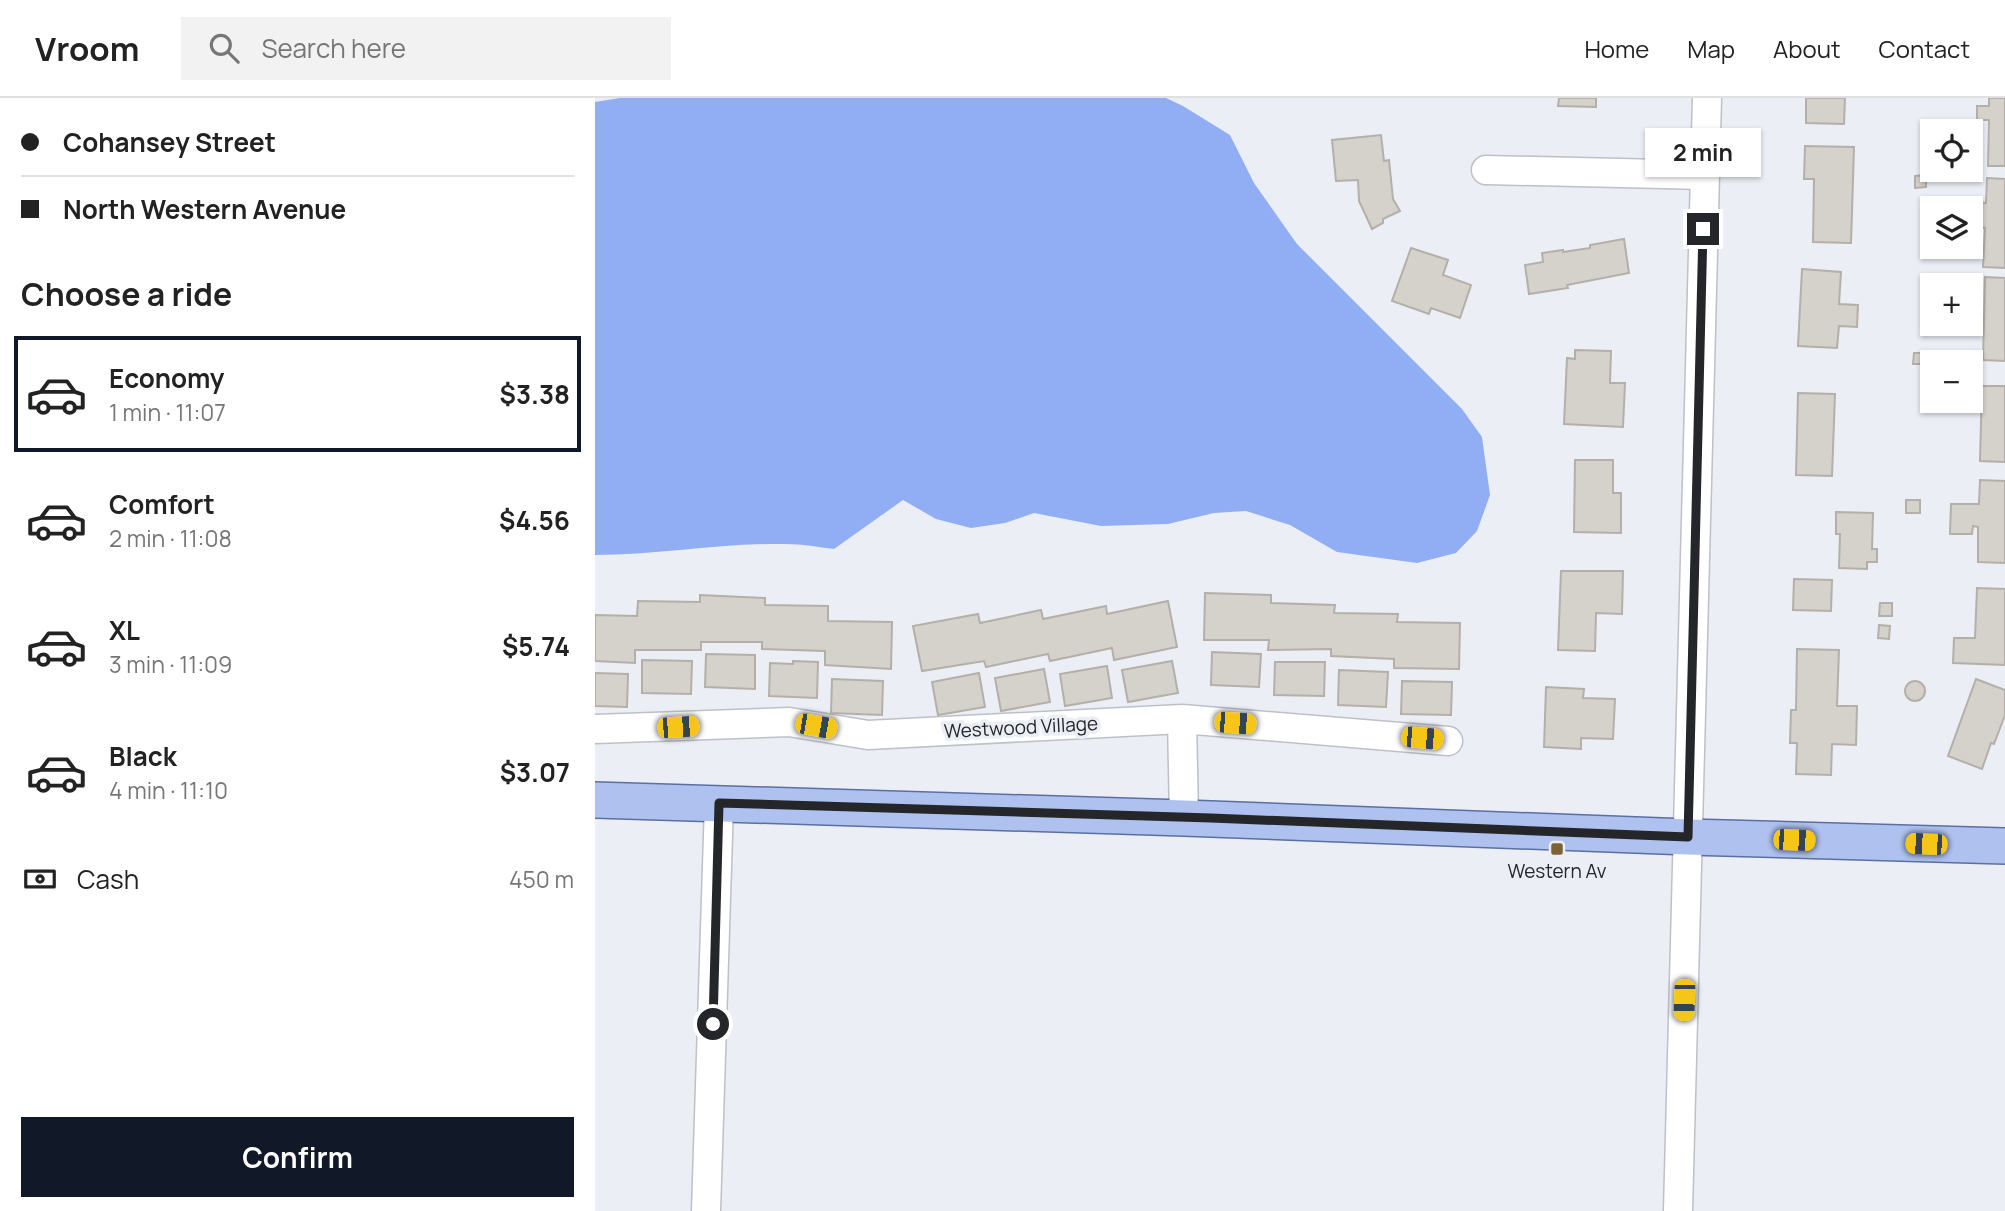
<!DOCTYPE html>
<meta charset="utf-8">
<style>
:root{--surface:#fff;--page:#f2f2f2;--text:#222;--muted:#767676;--line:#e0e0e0;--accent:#111827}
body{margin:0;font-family:Manrope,sans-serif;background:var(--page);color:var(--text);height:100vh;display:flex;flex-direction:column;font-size:26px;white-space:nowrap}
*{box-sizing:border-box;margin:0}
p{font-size:23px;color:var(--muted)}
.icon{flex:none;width:38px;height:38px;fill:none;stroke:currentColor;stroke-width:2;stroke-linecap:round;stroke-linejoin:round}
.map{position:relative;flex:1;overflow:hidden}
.side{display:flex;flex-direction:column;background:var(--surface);width:595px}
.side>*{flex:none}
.banner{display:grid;align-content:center;height:154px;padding:0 21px;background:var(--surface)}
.tools{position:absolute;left:1325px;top:21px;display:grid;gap:14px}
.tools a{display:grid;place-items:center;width:63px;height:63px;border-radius:0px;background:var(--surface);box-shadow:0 2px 5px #0004;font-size:35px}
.end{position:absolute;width:32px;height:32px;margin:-16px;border:9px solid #252629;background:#fff;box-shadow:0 0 0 4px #fff}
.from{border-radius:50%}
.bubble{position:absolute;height:49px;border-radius:0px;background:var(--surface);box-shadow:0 2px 5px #0004;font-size:23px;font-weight:700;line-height:49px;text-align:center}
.car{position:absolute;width:21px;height:42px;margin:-21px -10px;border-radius:9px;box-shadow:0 0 5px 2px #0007;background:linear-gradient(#f5c518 24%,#345 0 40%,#f5c518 0 76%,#345 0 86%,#f5c518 0)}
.banner b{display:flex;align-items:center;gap:24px;height:66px;font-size:26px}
.banner b+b{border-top:2px solid var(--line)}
.banner i{width:18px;height:18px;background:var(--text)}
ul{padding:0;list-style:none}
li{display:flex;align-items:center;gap:21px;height:116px;margin:0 14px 10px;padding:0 7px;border:4px solid transparent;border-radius:0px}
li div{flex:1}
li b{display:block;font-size:26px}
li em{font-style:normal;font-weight:700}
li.current{border-color:var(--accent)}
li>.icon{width:63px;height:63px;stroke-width:1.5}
h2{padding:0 21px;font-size:32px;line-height:84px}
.pay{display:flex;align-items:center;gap:18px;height:77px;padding:0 21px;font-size:26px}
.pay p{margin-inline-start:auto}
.cta{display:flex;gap:14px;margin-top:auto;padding:14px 21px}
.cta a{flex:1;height:80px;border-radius:0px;background:var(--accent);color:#fff;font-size:28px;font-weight:700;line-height:80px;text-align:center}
header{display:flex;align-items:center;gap:42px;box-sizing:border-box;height:98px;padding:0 35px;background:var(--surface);border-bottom:2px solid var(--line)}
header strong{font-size:33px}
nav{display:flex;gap:38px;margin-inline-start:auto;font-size:24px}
.search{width:490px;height:63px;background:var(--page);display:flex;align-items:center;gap:18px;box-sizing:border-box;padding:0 24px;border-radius:0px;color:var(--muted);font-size:26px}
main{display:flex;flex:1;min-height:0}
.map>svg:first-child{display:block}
.water{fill:#91aef4}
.building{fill:#d5d1cb;stroke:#b4b0a9;stroke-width:2}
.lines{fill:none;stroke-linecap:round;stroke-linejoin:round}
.minor-casing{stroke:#bdc0c7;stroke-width:31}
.major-casing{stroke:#5b6fa3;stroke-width:38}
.minor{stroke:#fff;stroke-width:28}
.major{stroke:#aec1ef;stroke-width:35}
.route{stroke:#252629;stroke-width:9}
.poi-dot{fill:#7c6234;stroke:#ebeef5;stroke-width:2.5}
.labels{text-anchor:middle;stroke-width:7;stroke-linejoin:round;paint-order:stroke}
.street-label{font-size:19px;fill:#252629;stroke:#ebeef5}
.poi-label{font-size:19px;fill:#252629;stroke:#ebeef5}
</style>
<header>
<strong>Vroom</strong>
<div class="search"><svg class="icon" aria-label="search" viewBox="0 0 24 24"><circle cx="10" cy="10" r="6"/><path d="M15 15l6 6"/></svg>Search here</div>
<nav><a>Home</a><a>Map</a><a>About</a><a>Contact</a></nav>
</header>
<main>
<section class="side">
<div class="banner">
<b><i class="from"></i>Cohansey Street</b>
<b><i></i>North Western Avenue</b>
</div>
<h2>Choose a ride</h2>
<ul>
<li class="current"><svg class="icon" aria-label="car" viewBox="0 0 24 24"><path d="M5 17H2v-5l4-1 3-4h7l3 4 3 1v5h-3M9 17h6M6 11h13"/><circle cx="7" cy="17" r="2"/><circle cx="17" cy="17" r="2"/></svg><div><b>Economy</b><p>1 min · 11:07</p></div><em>$3.38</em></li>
<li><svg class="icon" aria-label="car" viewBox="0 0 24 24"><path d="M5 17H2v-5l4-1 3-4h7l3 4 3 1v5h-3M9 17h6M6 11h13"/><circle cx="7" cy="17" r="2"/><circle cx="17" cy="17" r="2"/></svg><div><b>Comfort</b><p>2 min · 11:08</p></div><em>$4.56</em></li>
<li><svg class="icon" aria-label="car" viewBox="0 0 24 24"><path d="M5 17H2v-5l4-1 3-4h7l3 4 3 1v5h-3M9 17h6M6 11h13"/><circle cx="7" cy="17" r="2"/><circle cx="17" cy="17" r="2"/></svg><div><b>XL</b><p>3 min · 11:09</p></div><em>$5.74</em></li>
<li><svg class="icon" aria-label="car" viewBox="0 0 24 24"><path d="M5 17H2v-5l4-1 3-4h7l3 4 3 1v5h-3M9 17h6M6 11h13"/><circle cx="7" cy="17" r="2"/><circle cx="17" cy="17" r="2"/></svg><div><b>Black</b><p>4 min · 11:10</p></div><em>$3.07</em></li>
</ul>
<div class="pay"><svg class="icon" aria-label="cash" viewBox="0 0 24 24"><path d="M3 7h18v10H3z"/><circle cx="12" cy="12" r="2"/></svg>Cash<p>450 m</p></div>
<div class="cta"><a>Confirm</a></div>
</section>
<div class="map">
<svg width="1410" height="1113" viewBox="0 0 1410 1113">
<rect width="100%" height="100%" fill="#ebeef5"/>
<path class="water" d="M25 0H571L588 8 635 37 659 85 702 146 867 311 887 339 895 397 882 433 861 455 822 465 742 454 695 427 651 413 619 415 573 426 506 428 439 415 410 425 376 430 341 421 308 402 239 451C223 449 207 446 190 446 127 445 64 457 0 457V4Z"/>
<path class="building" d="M964 0H1001V9L963 8Z
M1211 0H1250L1249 26 1211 25Z
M1394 0H1410V68H1393L1394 22H1382V8H1394Z
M786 37 789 63 794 62 798 101 805 113 788 121V125L777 131 764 103 763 82 741 83 737 42Z
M1210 48 1259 49 1256 145 1218 144 1219 81H1209Z
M1331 77V89L1320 90V78Z
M1392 80 1410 81V170L1388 169 1390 130 1376 129 1374 104 1391 105Z
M1029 141 1034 175 972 187 973 190 934 196 930 167 948 164 947 155 968 152V154L995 150V147Z
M816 150 853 162 848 177 876 187 865 220 836 210 834 216 797 203Z
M1207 171 1246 174 1244 206 1263 207 1262 229 1244 228 1242 250 1203 248Z
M1390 179 1410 180V263L1388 262Z
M980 252 1016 253 1015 285H1030L1028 329 969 326 972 260 980 261Z
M1319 255H1337V266H1318Z
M1387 288H1410V364L1385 363Z
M1203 295 1240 296 1237 378 1201 377Z
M980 362H1018V395H1026V435L979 434Z
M1385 382 1410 383V465L1383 464V429L1378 428 1377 436H1355L1356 406H1384Z
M1311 402H1325V415H1311Z
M1241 414 1278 415 1277 451H1282V464H1272V471L1244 470 1245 436H1241Z
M966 473H1028L1027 516 1001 515 1000 553 963 552Z
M1199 481 1237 482 1236 513 1198 512Z
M1382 490 1410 491V567L1358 565 1359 540H1380Z
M610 495 676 497V505L740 507 739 515 803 516 802 524 865 525 864 571 799 570V561L736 558V551L673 552 674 542H609Z
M105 497 170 500V507L233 508V523L297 524 296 571 230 567V553L167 551V544H106V552H40V565L0 563V517L42 518 43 503 105 504Z
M573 503 582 549 519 562 517 550 455 563 453 556 391 569 389 563 327 573 318 528 383 516 385 525 446 512 448 521 511 508 512 516Z
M1285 505H1297V518H1284Z
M1284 527 1295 528 1294 541 1283 540Z
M1202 551 1244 552 1242 608H1262L1261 647 1237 646 1236 677 1201 676 1202 645H1195L1196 612H1201Z
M617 554 666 556 664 589 616 587Z
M111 556 160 557V591L110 589Z
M47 562 97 563 96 596 47 595Z
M198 563 223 564 222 600 174 598 175 565 198 566Z
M577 563 583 595 533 604 527 572Z
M680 564H730L729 598 679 597Z
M512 568 517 600 470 608 465 576Z
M449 571 455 604 406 613 400 580Z
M744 572 793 574 791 609 743 607Z
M0 575 33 576 32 609 0 608Z
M384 575 390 609 343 617 337 584Z
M237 581 288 583 287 617 236 615Z
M1381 581 1410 592V617L1399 646 1396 645 1387 671 1353 658Z
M1310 593a10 10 0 1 1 20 0a10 10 0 1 1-20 0Z
M807 583 857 584 856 617 806 616Z
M951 589 989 591 988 600 1020 601 1018 641 986 640V651L949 649Z"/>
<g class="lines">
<defs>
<path id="minor" d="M891 72 1110 77
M587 621 589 720
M0 631 194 624 273 637 587 621 853 643
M111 1113 124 706
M1083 1113 1112 0"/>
<path id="major" d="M0 702 589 720 1093 739 1410 748"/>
</defs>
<use href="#minor" class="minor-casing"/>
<use href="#major" class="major-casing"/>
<use href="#minor" class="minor"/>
<use href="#major" class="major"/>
</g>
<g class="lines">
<path class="route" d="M118 926 124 705 616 720 1093 739 1108 131"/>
</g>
<rect class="poi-dot" x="955" y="744" width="14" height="14" rx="3.5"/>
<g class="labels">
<g class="street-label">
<text transform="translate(426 629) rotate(-3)" y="7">Westwood Village</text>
</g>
<g class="poi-label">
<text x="962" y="780">Western Av</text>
</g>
</g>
</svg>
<div class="tools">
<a><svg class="icon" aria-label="locate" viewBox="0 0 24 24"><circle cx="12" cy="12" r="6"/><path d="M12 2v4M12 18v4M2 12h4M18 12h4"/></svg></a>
<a><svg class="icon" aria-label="layers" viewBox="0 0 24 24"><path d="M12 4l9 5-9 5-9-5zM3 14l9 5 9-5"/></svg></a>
<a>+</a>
<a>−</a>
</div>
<i class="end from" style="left:118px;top:926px"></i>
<i class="end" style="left:1108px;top:131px"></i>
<div class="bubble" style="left:1050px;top:30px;width:116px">2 min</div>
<i class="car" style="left:640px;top:625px;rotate:94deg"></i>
<i class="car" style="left:221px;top:628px;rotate:100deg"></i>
<i class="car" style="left:83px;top:629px;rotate:87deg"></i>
<i class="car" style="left:827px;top:640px;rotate:95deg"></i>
<i class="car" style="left:1199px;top:742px;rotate:92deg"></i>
<i class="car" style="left:1331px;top:746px;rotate:272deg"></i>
<i class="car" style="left:1089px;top:902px;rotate:182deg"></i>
</div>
</main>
